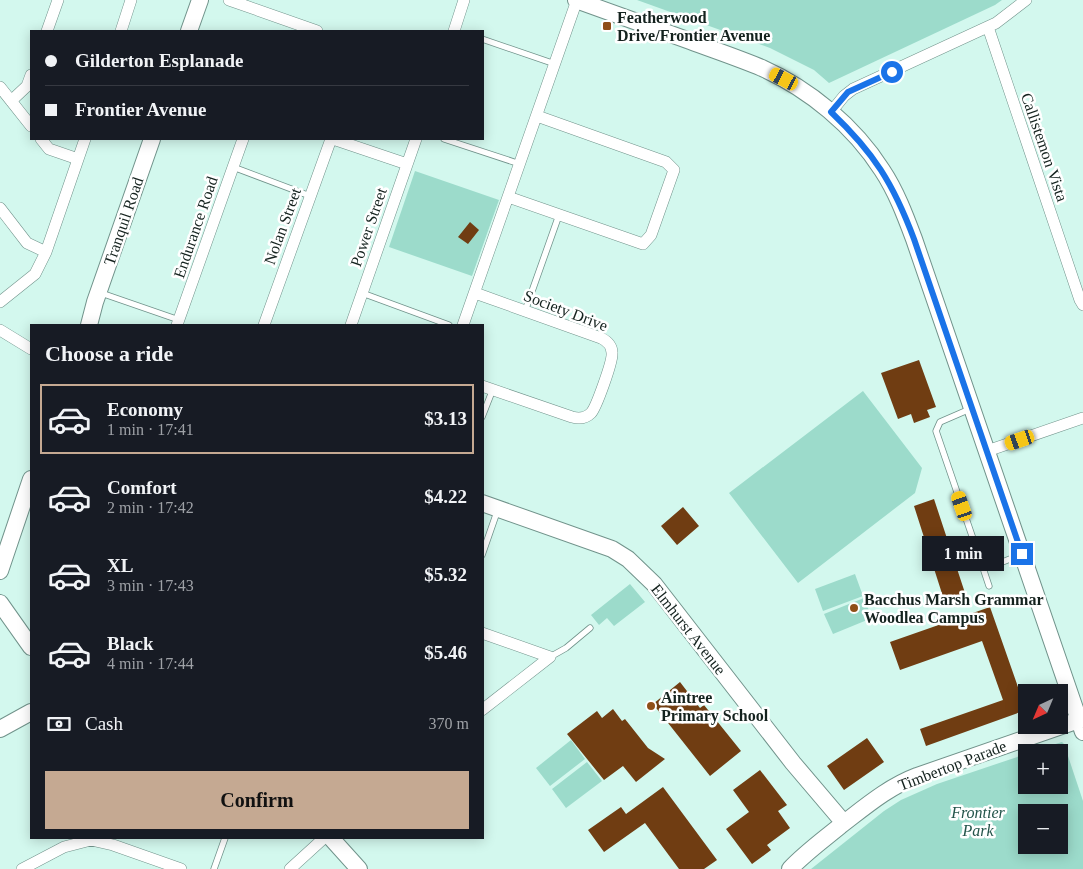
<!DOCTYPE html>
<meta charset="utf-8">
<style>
:root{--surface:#171b24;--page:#20242c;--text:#f1f3f6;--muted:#9ea1a6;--line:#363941;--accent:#c5a992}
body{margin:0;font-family:"Times New Roman",serif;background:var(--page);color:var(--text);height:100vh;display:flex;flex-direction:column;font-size:19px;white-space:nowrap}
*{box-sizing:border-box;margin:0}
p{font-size:16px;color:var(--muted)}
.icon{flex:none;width:28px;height:28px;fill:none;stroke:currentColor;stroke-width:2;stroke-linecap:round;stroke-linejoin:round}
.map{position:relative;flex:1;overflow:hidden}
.drawer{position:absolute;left:30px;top:324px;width:454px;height:515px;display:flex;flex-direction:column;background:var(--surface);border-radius:0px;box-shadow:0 2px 12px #0003}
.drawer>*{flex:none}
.top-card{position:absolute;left:30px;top:30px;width:454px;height:110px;border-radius:0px;box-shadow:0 2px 12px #0003;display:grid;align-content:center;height:110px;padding:0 15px;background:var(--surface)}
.needle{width:32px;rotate:224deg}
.controls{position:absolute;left:1018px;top:684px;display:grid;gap:10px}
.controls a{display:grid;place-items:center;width:50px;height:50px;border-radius:0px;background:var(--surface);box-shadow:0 2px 12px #0003;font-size:25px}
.end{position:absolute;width:22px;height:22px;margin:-11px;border:6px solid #1a73e8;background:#fff;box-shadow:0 0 0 2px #fff}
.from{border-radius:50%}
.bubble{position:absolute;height:35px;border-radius:0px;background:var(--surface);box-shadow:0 2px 12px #0003;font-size:16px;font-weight:800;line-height:35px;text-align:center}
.car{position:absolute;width:15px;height:30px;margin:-15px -8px;border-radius:6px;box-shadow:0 0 4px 1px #0007;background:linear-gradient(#f5c518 24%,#345 0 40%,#f5c518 0 76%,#345 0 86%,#f5c518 0)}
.top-card b{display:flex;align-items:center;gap:18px;height:48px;font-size:19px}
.top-card b+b{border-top:1px solid var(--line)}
.top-card i{width:12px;height:12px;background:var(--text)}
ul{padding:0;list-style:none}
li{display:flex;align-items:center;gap:15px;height:70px;margin:0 10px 8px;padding:0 5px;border:2px solid transparent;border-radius:0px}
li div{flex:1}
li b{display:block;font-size:19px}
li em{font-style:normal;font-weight:800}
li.active{border-color:var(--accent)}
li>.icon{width:45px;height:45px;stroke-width:1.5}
h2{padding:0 15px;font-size:22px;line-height:60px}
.pay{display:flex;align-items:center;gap:12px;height:55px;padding:0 15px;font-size:19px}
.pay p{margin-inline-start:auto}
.button{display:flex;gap:10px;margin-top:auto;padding:10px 15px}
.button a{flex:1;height:58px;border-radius:0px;background:var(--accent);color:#111;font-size:20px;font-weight:800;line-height:58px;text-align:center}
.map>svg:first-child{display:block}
.green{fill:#9cdbcb;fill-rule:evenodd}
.building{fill:#703d12}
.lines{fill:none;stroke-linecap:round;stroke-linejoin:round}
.lane-casing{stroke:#71938b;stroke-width:7}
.street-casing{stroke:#71938b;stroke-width:12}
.secondary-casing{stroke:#71938b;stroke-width:18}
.lane{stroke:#fff;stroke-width:5.5}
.street{stroke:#fff;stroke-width:11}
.secondary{stroke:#fff;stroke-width:16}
.route{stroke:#1a73e8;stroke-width:6}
.poi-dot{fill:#8f4f18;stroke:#fff;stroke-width:2}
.labels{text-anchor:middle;stroke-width:5;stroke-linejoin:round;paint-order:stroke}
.poi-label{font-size:16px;font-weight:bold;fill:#14221e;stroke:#fff;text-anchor:start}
.street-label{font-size:16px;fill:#14221e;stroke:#fff}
.park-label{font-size:16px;font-style:italic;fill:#23544a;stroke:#fff}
</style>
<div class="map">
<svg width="1083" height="869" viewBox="0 0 1083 869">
<rect width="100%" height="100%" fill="#d3f8ee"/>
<path class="green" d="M637 0H1002L995 5 829 83 814 70 770 48Z
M415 171 499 200 472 276 389 247Z
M863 391 922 468 915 493 798 583 729 493Z
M855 574 863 596 823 611 815 589Z
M630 584 645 602 614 626 607 618 599 625 591 615Z
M864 598 872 618 833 634 824 614Z
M571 740 585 759 550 786 536 768Z
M1062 742 1064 744 1083 801V869H811L884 811 901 800 937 784 1026 754V785H1059V752H1030ZM1059 812V845H1026V812Z
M587 762 602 781 566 808 552 789Z"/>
<path class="building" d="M470 222 479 230 468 244 458 237Z
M919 360 936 407 927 410 930 417 914 423 911 414 898 419 881 373Z
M934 499 966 596 945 603 914 506Z
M683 507 699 526 677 545 661 526Z
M990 607 1026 710 926 746 920 729 1003 700 982 641 900 670 890 642Z
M680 682 700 708 704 705 741 751 710 776 653 704Z
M613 709 622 721 625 719 648 748 665 759 636 782 623 766 604 780 567 734 597 711 602 718Z
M867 738 884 762 844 790 827 766Z
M760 770 787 805 778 811 790 828 767 845 771 850 752 864 726 829 749 812 733 790Z
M663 787 717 860 704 869H679L645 823 604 852 588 830 621 807 626 814Z"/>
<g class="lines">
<defs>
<path id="lane" d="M482 39 555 64
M444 139 520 164
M233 167 310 196
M101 293 179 320
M362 293 449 325
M525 311 559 215
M970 409 940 422 936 431 981 562 995 565 1020 555
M482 417 493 389
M482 555 498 509
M981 562 989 586
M550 657 566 648 590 628
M214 869 225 838"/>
<path id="street" d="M229 0 317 31
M988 27 1080 300 1083 305
M47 31 58 0
M121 31 131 0
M454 31 464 0
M0 87 31 126
M11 101 27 86 31 75
M831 112 844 96 853 89 996 23 1026 0
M41 139 49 149 78 159
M333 139 407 164
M508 197 643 244 651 235 674 170 666 162 537 116
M0 208 27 243 46 252
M475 293 601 338C607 341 612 346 612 353 613 361 596 408 591 413 586 418 579 419 572 417L482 386
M0 302 35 274 46 252 85 139
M177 325 243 139
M264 325 331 139
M351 325 416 139
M463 325 577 0
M0 330 31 349
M987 451 1083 418
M482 633 550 657 482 710
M22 869 64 847 91 840 113 845 181 869
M290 869 324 838"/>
<path id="secondary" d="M576 0C614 14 652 27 690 41 714 50 738 58 762 68 809 89 854 126 882 170 896 191 905 215 914 239L1083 732
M189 31 200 0
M89 325 95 302 152 139
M482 503 612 549 628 559 654 584 793 763 844 823
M0 571 31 479
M0 603 31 647
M0 729 31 712
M331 838 359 869
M790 869C805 853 823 840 840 826 865 807 888 787 917 776L1079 720"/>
</defs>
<use href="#lane" class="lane-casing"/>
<use href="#street" class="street-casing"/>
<use href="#secondary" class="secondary-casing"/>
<use href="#lane" class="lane"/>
<use href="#street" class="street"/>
<use href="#secondary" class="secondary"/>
</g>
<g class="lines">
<path class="route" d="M892 72 848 92 831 112C874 153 893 183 914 239L1022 554"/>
</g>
<g class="poi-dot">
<rect x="602" y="21" width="10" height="10" rx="2.5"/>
<circle cx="854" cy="608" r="5"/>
<circle cx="651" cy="706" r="5"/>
</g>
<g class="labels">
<g class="poi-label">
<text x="617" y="23">Featherwood<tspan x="617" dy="18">Drive/Frontier Avenue</tspan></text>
<text x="864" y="605">Bacchus Marsh Grammar<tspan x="864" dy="18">Woodlea Campus</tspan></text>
<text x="661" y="703">Aintree<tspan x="661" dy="18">Primary School</tspan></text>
</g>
<g class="street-label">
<text transform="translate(1045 147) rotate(71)" y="6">Callistemon Vista</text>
<text transform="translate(123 221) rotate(-71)" y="6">Tranquil Road</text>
<text transform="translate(282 226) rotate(-70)" y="6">Nolan Street</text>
<text transform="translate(195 227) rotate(-71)" y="6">Endurance Road</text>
<text transform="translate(368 227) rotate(-71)" y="6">Power Street</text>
<text transform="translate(566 310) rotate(21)" y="6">Society Drive</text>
<text transform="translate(689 629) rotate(52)" y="6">Elmhurst Avenue</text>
<text transform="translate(952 765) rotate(-21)" y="6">Timbertop Parade</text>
</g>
<g class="park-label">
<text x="978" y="818">Frontier<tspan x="978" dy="18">Park</tspan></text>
</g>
</g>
</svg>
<div class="controls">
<a><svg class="needle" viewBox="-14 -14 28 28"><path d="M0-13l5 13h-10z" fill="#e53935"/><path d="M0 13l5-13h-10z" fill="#9ea1a6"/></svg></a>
<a>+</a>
<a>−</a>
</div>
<i class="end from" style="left:892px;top:72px"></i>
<i class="end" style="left:1022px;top:554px"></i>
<div class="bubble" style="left:922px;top:536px;width:82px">1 min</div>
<i class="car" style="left:784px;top:79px;rotate:297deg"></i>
<i class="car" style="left:1020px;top:440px;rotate:251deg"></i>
<i class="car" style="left:962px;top:506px;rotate:341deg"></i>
<div class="top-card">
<b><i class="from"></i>Gilderton Esplanade</b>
<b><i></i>Frontier Avenue</b>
</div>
<section class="drawer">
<h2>Choose a ride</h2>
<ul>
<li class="active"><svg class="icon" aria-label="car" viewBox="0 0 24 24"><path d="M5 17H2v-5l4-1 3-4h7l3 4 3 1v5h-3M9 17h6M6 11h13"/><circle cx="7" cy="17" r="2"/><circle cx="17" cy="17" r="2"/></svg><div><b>Economy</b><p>1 min · 17:41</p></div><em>$3.13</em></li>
<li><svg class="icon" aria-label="car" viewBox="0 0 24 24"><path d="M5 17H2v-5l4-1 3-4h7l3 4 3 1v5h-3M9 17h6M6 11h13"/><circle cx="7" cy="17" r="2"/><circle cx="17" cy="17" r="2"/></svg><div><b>Comfort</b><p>2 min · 17:42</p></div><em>$4.22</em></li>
<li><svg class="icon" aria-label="car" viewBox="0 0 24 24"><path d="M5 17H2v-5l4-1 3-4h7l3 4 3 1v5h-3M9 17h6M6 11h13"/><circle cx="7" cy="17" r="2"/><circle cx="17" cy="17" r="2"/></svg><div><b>XL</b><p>3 min · 17:43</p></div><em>$5.32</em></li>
<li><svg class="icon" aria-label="car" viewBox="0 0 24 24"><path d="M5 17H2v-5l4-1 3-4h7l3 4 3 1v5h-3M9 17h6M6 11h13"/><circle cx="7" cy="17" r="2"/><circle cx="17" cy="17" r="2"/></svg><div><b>Black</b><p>4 min · 17:44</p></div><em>$5.46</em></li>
</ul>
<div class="pay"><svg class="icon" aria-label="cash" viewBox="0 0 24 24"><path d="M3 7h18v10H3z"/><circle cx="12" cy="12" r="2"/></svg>Cash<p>370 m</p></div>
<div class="button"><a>Confirm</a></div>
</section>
</div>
